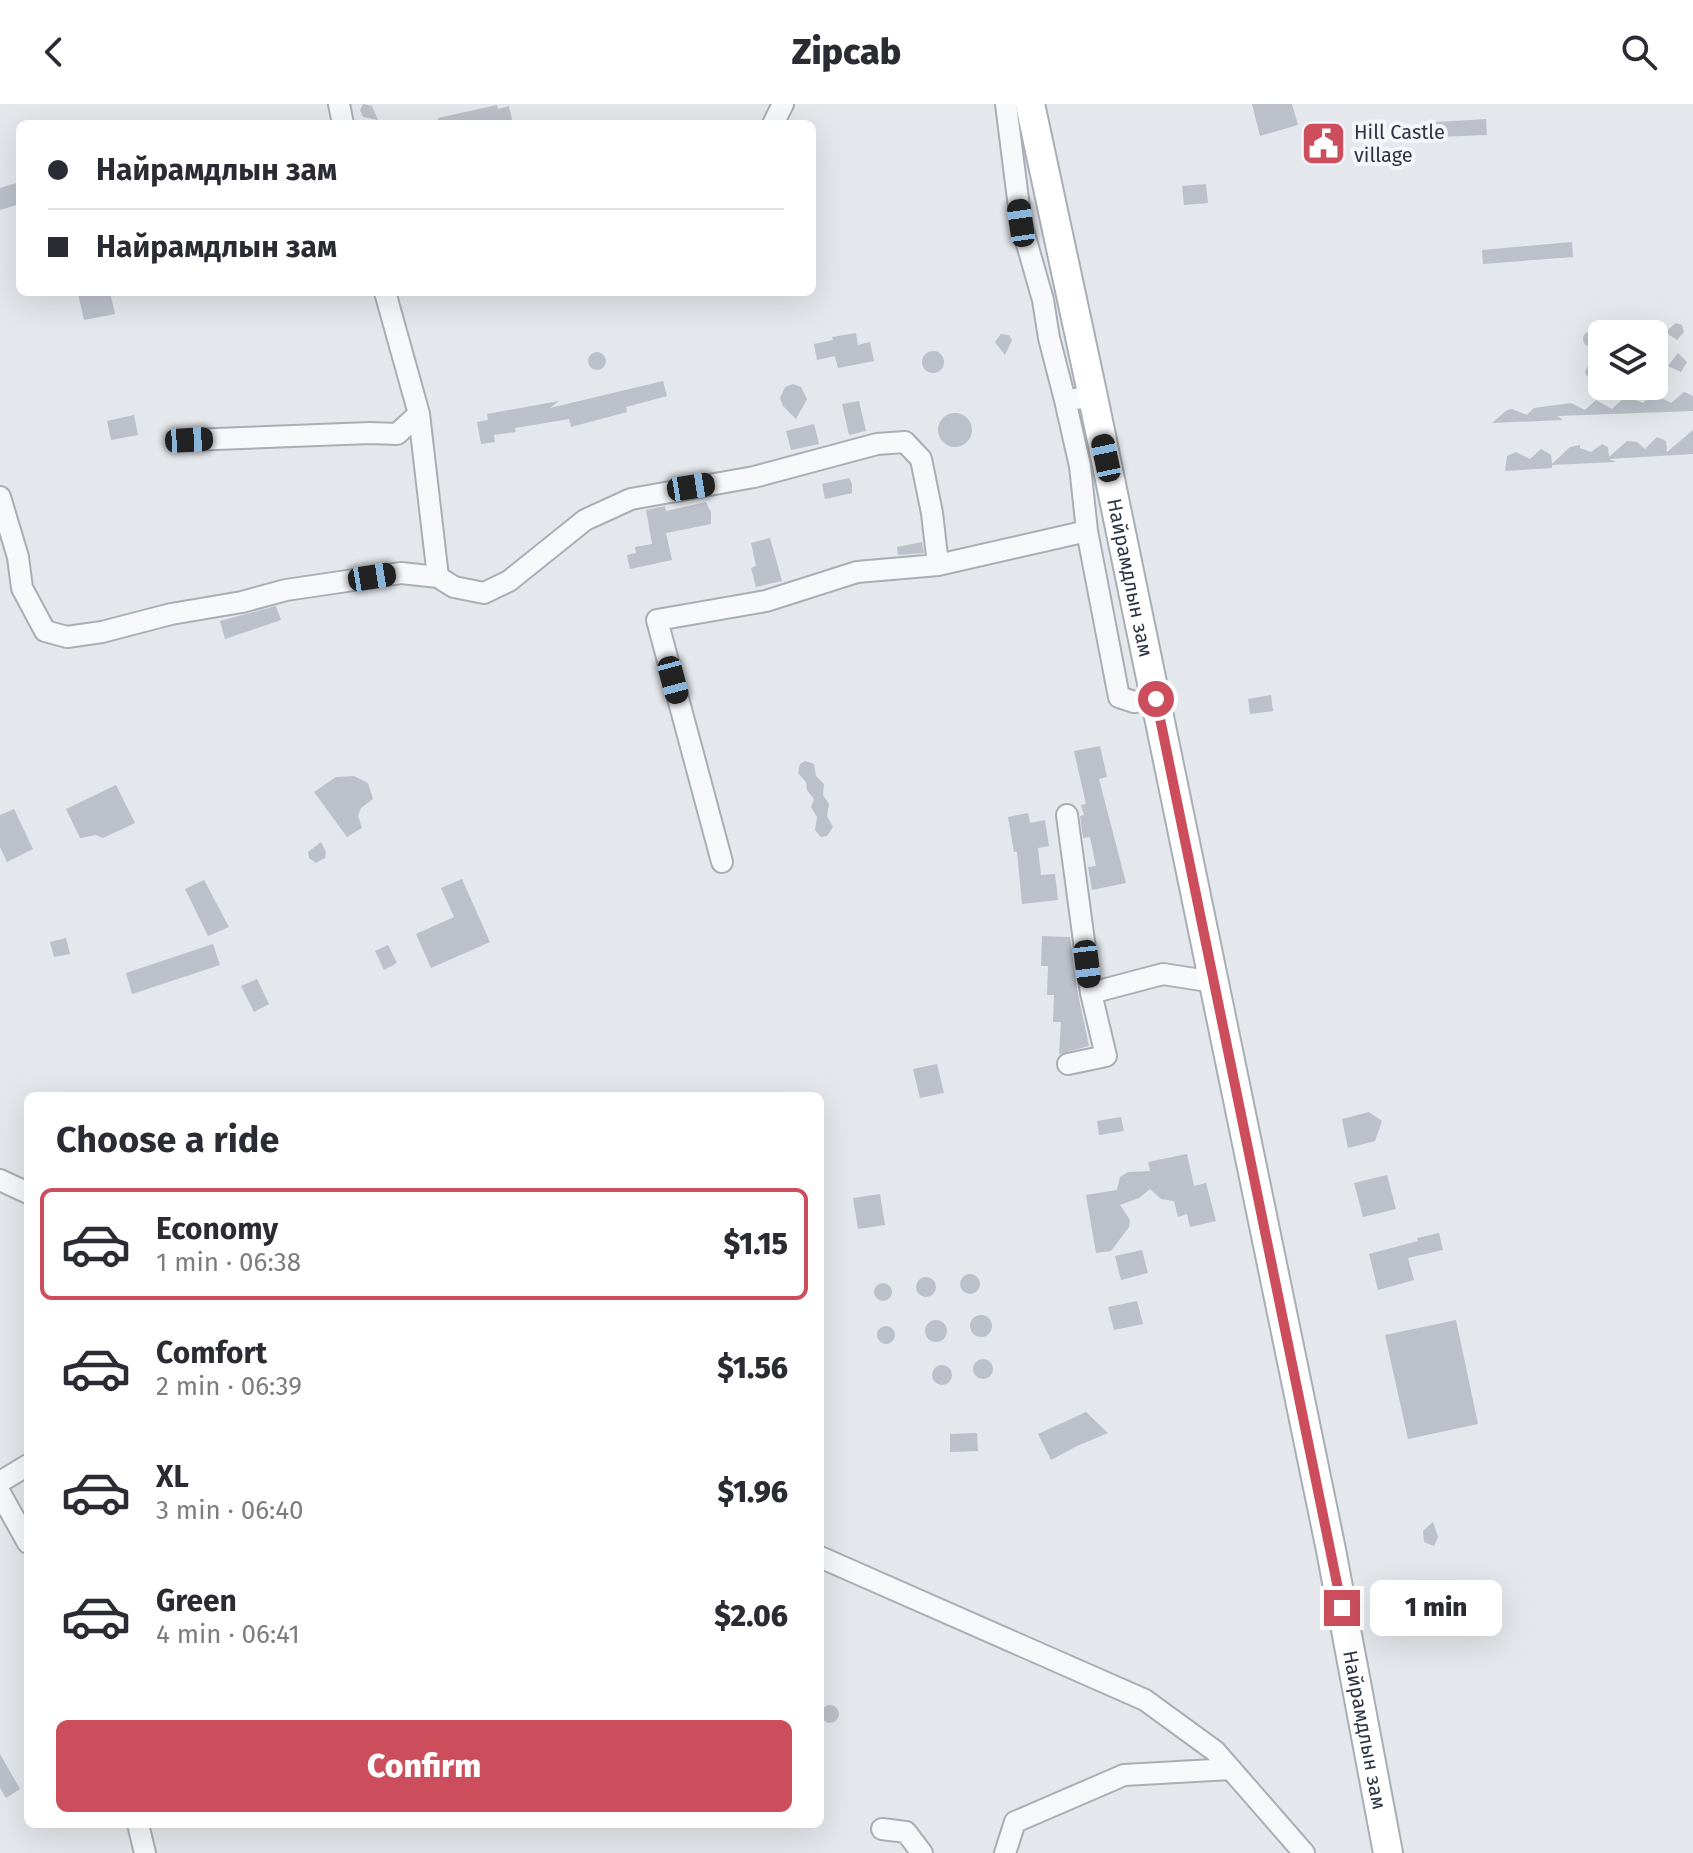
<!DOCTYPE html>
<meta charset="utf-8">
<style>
:root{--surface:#fff;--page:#f7f7f7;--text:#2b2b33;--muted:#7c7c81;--line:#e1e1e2;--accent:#cc4e5c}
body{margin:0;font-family:"Fira Sans",sans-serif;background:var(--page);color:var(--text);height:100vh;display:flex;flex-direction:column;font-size:30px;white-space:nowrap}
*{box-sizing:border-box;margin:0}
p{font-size:26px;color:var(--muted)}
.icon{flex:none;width:44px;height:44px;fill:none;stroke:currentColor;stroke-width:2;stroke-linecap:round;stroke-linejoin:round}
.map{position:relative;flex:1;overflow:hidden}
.sheet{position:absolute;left:24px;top:988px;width:800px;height:736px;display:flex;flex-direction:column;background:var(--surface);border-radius:12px;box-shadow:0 8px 32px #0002}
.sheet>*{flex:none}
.hud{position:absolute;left:16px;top:16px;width:800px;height:176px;border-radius:12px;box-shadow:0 8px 32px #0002;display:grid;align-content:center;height:176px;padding:0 32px;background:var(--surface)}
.fabs{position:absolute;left:1588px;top:216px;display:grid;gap:16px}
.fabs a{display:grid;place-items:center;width:80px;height:80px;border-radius:12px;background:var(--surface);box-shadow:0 8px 32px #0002;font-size:40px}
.end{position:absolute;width:36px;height:36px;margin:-18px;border:10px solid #cc4e5c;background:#fff;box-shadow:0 0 0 4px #fff}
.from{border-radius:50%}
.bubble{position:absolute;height:56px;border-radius:12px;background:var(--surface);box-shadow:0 8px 32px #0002;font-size:26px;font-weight:800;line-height:56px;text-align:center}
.car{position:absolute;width:24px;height:48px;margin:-24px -12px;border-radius:10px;box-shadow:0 0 6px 2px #0007;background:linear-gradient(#222 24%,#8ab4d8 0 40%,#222 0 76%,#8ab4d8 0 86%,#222 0)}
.hud b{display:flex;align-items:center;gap:28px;height:76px;font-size:30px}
.hud b+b{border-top:2px solid var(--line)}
.hud i{width:20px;height:20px;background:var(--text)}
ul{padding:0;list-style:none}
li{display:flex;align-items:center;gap:24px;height:112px;margin:0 16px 12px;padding:0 16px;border:4px solid transparent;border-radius:12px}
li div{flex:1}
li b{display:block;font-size:30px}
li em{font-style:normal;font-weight:800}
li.active{border-color:var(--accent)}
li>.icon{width:72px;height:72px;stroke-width:1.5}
h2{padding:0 32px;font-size:36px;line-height:96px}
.cta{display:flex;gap:16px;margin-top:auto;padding:16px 32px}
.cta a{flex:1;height:92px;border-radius:12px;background:var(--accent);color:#fff;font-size:32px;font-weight:800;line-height:92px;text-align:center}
header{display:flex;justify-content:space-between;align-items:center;height:104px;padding:0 32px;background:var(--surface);font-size:36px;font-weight:800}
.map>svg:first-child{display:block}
.building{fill:#bbc0c9}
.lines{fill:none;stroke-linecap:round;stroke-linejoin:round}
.street-casing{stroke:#a9aeb6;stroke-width:24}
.secondary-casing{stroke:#a9aeb6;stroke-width:32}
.street{stroke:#f7f8fa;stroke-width:20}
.secondary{stroke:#fff;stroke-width:28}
.route{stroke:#cc4e5c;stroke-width:10}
.labels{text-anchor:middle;stroke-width:8;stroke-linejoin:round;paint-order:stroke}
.poi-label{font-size:20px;fill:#2c3444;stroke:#f4f6f9;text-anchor:start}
.street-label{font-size:20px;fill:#2c3444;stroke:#f4f6f9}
</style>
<header><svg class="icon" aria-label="back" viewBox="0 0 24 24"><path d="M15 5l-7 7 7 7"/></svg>Zipcab<svg class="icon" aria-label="search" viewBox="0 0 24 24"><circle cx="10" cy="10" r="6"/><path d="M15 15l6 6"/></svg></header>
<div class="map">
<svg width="1693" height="1749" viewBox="0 0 1693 1749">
<rect width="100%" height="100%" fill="#e4e7eb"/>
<path class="building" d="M363 0 372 2 378 16 363 13 360 6Z
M1252 0H1292L1298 21 1260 32Z
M497 1 498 5 509 2 513 20H438V14Z
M1486 15 1487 31 1437 33 1436 18Z
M20 78V100L0 106V84Z
M1206 80 1208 99 1184 101 1182 82Z
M1572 138 1573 153 1483 160 1482 146Z
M88 188H110L115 210 84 216 78 190Z
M1676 219 1682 221 1684 228 1677 236 1665 228Z
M1583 235a8 8 0 1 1 16 0a8 8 0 1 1-16 0Z
M856 229 858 241 870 238 874 257 838 264 835 252 817 256 814 240 833 236 832 233Z
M1001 230 1009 231 1012 236 1005 251 995 238Z
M922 258a11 11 0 1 1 22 0a11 11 0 1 1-22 0Z
M588 257a9 9 0 1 1 18 0a9 9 0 1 1-18 0Z
M1678 249 1687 258 1681 268 1668 262Z
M1591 255 1600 265 1598 272 1593 274 1587 272 1585 268Z
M663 277 667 292 626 303 627 308 571 323 569 315 515 324 516 328 494 331 495 338 481 340 477 318 488 316 487 310 559 297 550 304Z
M793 280 801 283 807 295 796 315 783 302 780 294 785 283Z
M1684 288 1693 292V307L1557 312 1563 316 1492 319 1507 306 1512 305 1527 311 1534 304 1571 299 1585 306 1596 296 1612 305 1624 294 1629 293 1643 299 1653 290 1671 299Z
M859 297 866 327 849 331 842 300Z
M938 326a17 17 0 1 1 34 0a17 17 0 1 1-34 0Z
M134 311 138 331 111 336 107 317Z
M814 320 819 340 791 346 786 327Z
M1693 326V350L1609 355 1616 358 1552 361V364L1505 367 1507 352 1516 348 1530 355 1541 345 1551 351 1552 360 1570 343 1580 341V344L1591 348 1602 340 1608 343 1609 353 1627 337 1637 338 1645 345 1657 333 1666 337 1667 348Z
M849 374 852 380V389L825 395 822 380Z
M706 398 711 408V420L666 429 672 456 630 465 627 451 636 449 635 443 652 440 646 406 665 402 666 407Z
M770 434 782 477 756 483 751 464 756 462 751 439Z
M922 438 924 449 898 451 897 443Z
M276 502 281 516 225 535 220 517Z
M1271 591 1273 607 1250 610 1248 595Z
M1100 642 1107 673 1099 675 1126 779 1092 786 1088 763 1096 762 1090 733 1083 734 1080 712 1084 711 1081 701 1086 700 1074 647Z
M805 657 814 660 816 672 824 680 823 691 829 700 827 712 833 723 827 732 821 733 815 726 817 713 811 703 814 695 807 686 806 678 798 669 800 660Z
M354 672 368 679 373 695 361 704 358 712 362 724 347 733 314 688 336 673Z
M116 681 135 719 103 734 96 731 80 734 66 705Z
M14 705 33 745 7 758 0 743V711Z
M1028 709 1030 719 1045 716 1049 742 1038 744 1041 771 1055 770 1058 796 1022 800 1017 748H1014L1008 713Z
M321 738 326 748 325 754 316 759 309 754 308 748Z
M462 775 490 838 431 864 416 830 454 813 441 784Z
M204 776 229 823 208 832 185 785Z
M1042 832 1070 833 1077 885 1089 942 1059 950 1061 918H1053L1054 891H1047L1048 862H1041Z
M66 834 70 850 54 853 50 838Z
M213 840 220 861 132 890 126 869Z
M388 841 397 859 384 866 375 847Z
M257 875 269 900 254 908 241 882Z
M937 960 944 989 920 994 913 965Z
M1369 1008 1382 1017 1375 1037 1348 1044 1342 1015Z
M1121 1013 1124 1027 1099 1031 1097 1017Z
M1187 1050 1194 1082 1206 1079 1216 1117 1190 1123 1187 1110 1178 1113 1174 1097 1161 1095 1150 1085 1139 1094 1120 1101 1130 1116 1129 1123 1111 1147 1096 1149 1086 1091 1117 1086 1120 1073 1128 1068 1150 1067 1148 1058Z
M1387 1071 1396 1105 1363 1113 1354 1079Z
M880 1090 885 1121 858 1125 853 1094Z
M1439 1129 1443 1146 1408 1154 1414 1176 1378 1186 1369 1150 1418 1137 1417 1134Z
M1142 1146 1148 1169 1121 1176 1115 1152Z
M960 1180a10 10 0 1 1 20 0a10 10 0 1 1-20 0Z
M916 1183a10 10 0 1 1 20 0a10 10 0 1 1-20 0Z
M874 1188a9 9 0 1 1 18 0a9 9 0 1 1-18 0Z
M1137 1197 1143 1220 1114 1226 1108 1203Z
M970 1222a11 11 0 1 1 22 0a11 11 0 1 1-22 0Z
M1456 1216 1478 1320 1408 1335 1385 1231Z
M925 1227a11 11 0 1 1 22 0a11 11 0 1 1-22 0Z
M877 1231a9 9 0 1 1 18 0a9 9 0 1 1-18 0Z
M973 1265a10 10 0 1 1 20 0a10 10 0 1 1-20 0Z
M932 1271a10 10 0 1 1 20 0a10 10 0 1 1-20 0Z
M1086 1308 1108 1329 1077 1342 1051 1356 1038 1330Z
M977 1329 978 1347 950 1348V1330Z
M1433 1418 1438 1433 1434 1442 1424 1438 1423 1427Z
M821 1610a9 9 0 1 1 18 0a9 9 0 1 1-18 0Z
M0 1650 20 1685 6 1694 0 1684Z"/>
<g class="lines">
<defs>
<path id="street" d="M339 0 343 20
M1006 0 1021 119 1043 196 1049 234 1065 296
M773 20 783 0
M385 188 419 310 438 473
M1093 293 1065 296 1080 362 1087 427 1119 593 1134 598 1156 595
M189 336 370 329 397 330 419 310
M0 393 18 453 22 484 45 527 67 533 102 528 171 510 242 498 286 486 401 469 438 473 454 483 484 489 509 477 585 416 631 395 754 373 877 340 905 338 921 355 932 409 938 461
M1067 711 1091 889 1106 952 1068 960
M722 758 657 516 766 497 857 468 938 461 1087 427
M1091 889 1163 870 1214 878
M0 1076 28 1089
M0 1378 28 1361
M0 1389 28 1439
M820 1453 1145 1596 1215 1647 1304 1749
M138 1720 145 1749
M882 1725 906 1728 922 1749
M1005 1749 1015 1718 1124 1671 1231 1665"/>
<g id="secondary">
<path id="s1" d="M1030 0 1093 293 1331 1446 1388 1749"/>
</g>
</defs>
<use href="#street" class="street-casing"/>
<use href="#secondary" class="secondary-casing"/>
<use href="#street" class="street"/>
<use href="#secondary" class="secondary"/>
</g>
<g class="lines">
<path class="route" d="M1156 595 1342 1504"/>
</g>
<defs>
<symbol id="civic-square" viewBox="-11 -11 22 22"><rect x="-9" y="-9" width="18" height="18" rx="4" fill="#cc4e5c" stroke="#f4f6f9"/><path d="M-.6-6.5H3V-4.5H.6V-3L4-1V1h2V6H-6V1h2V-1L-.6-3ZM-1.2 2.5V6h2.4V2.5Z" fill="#fff"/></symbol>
</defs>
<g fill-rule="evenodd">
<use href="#civic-square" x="1298" y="14" width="51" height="51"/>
</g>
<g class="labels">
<g class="poi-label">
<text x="1354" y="35">Hill Castle<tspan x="1354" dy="23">village</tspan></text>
</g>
<g class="street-label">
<text dy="7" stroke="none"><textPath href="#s1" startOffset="484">Найрамдлын зам</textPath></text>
<text dy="7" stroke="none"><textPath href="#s1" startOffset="1660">Найрамдлын зам</textPath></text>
</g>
</g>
</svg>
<div class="fabs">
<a><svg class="icon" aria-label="layers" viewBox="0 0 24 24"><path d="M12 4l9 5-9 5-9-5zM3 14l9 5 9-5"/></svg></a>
</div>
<i class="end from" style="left:1156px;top:595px"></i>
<i class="end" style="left:1342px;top:1504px"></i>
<div class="bubble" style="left:1370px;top:1476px;width:132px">1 min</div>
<i class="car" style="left:1021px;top:119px;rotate:352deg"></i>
<i class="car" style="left:189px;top:336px;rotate:87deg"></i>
<i class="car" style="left:1106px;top:354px;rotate:348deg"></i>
<i class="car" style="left:691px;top:383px;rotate:81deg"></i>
<i class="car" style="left:372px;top:473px;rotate:81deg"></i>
<i class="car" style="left:673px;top:576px;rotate:165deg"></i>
<i class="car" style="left:1087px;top:860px;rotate:173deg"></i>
<div class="hud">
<b><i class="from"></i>Найрамдлын зам</b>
<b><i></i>Найрамдлын зам</b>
</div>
<section class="sheet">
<h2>Choose a ride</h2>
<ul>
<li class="active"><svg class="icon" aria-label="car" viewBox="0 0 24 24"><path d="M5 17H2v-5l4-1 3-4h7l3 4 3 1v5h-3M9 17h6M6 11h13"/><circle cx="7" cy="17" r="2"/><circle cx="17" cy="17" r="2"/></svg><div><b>Economy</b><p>1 min · 06:38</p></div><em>$1.15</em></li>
<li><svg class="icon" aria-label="car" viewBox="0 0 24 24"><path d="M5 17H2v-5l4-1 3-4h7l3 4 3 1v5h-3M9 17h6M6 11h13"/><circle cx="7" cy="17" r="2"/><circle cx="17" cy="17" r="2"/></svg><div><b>Comfort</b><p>2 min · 06:39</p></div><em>$1.56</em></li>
<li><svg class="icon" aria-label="car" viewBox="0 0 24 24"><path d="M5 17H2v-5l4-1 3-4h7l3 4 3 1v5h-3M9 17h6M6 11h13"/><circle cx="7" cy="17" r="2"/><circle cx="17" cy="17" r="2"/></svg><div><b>XL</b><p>3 min · 06:40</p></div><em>$1.96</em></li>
<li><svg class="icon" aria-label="car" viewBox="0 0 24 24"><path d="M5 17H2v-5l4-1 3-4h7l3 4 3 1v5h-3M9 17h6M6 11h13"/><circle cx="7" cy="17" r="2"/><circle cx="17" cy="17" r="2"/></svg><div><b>Green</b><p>4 min · 06:41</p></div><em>$2.06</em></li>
</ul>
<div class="cta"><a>Confirm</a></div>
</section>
</div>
